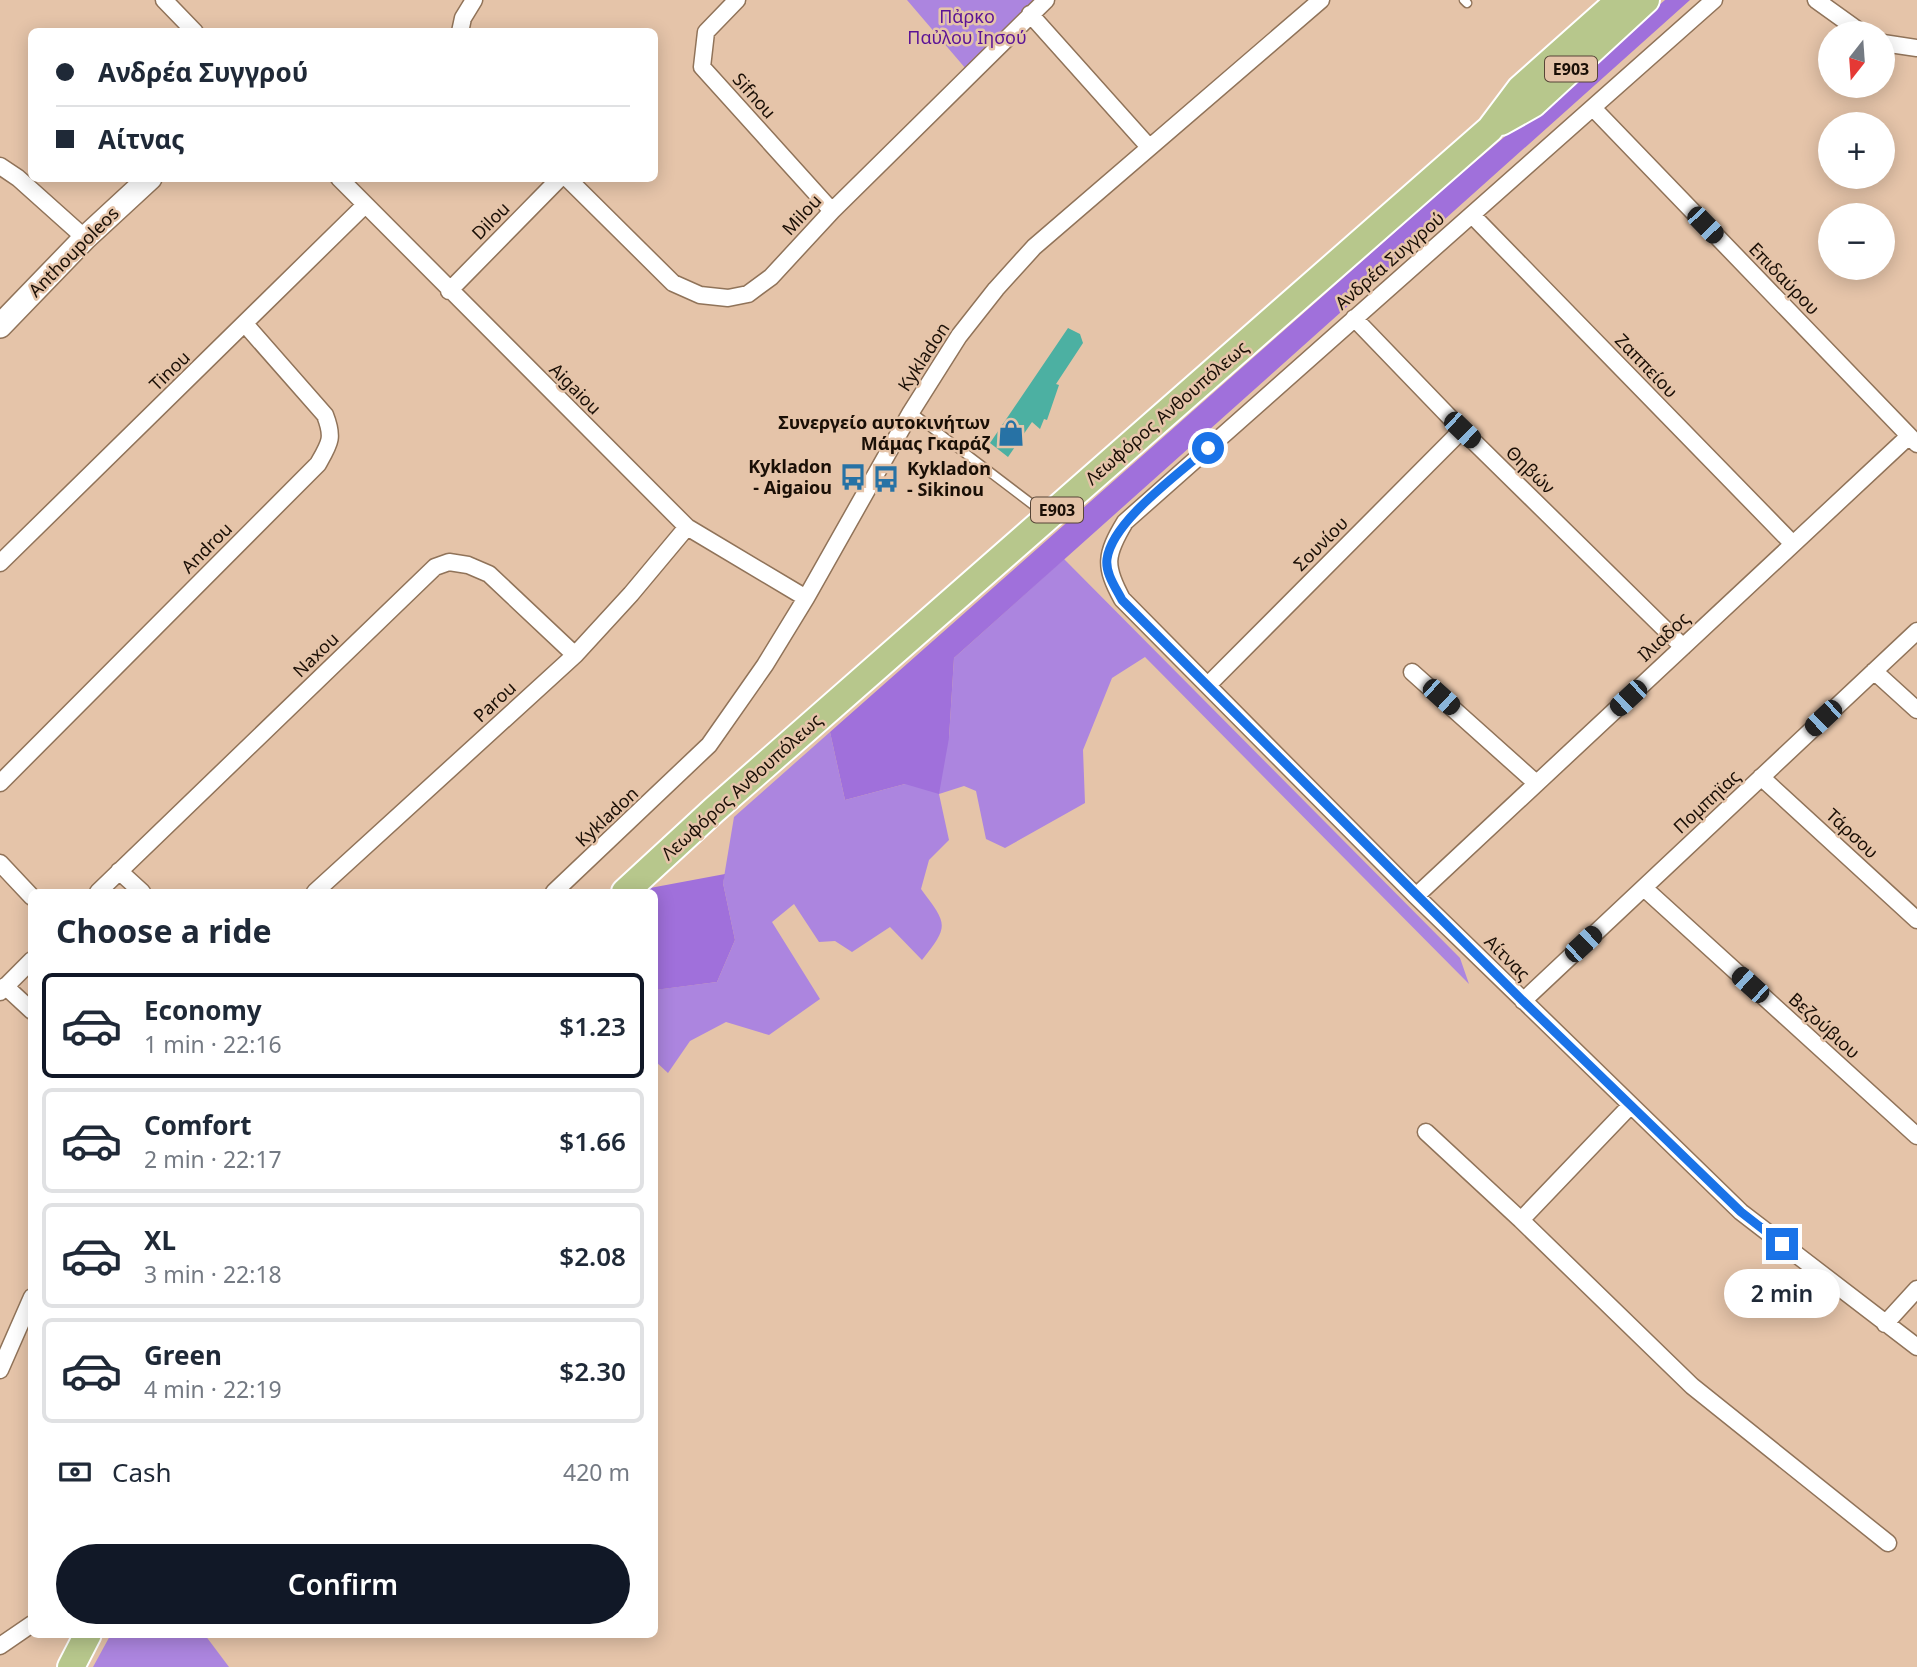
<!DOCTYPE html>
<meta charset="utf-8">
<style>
:root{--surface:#fff;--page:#f2f2f3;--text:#1f2937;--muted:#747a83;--line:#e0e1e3;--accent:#111827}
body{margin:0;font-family:"Noto Sans",sans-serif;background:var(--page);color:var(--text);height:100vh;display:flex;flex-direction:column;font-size:26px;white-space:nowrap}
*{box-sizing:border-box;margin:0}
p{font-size:23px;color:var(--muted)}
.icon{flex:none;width:38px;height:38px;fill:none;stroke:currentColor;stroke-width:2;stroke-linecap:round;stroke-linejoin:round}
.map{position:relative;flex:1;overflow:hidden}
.drawer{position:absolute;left:28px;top:889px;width:630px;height:749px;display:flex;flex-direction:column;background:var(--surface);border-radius:10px;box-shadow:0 4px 18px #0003}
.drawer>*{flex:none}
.top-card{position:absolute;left:28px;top:28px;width:630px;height:154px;border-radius:10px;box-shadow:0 4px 18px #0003;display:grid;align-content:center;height:154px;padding:0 28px;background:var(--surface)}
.needle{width:46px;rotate:197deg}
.controls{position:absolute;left:1818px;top:21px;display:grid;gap:14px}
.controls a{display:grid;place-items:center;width:77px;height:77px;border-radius:50%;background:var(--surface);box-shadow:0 4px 18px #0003;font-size:35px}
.end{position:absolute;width:32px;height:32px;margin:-16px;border:9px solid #1a73e8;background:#fff;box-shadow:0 0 0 4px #fff}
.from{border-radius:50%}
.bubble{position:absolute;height:49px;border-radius:24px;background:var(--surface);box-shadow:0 4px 18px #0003;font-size:23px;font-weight:600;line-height:49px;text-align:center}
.car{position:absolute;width:21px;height:42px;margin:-21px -10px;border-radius:9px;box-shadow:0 0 5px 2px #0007;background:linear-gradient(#222 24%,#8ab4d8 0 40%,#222 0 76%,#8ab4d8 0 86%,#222 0)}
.top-card b{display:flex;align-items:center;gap:24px;height:66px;font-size:26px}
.top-card b+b{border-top:2px solid var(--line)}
.top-card i{width:18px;height:18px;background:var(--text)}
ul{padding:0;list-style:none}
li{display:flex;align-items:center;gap:21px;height:105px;margin:0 14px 10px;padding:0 14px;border:4px solid var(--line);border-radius:10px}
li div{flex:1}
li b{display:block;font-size:26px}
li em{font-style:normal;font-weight:600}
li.selected{border-color:var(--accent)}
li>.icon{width:63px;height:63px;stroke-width:1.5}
h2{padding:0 28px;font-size:32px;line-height:84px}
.pay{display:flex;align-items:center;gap:18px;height:77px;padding:0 28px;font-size:26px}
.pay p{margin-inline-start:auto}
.action{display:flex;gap:14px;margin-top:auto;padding:14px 28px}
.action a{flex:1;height:80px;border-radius:42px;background:var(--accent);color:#fff;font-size:28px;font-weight:600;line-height:80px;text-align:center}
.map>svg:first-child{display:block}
.green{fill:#ac85df}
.forest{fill:#a070db}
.building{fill:#4cb0a2}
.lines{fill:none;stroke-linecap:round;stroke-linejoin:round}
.lane-casing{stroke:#907359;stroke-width:11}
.street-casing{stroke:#907359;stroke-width:19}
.secondary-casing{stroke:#907359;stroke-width:26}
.primary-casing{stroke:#fff;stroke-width:30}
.lane{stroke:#fff;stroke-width:8}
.street{stroke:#fff;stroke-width:16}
.secondary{stroke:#fff;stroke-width:23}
.primary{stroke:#b7c78c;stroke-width:26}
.route{stroke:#1a73e8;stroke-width:9}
.labels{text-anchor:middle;stroke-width:5;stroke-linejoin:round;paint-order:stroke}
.shield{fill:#e5c4a9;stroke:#574537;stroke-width:2}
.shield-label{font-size:16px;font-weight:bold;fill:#1a0f06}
.park-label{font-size:18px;fill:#5b1396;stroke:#e5c4a9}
.street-label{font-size:18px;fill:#1a0f06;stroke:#e5c4a9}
.poi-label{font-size:18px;font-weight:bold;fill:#1a0f06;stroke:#e5c4a9;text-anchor:end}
</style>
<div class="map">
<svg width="1917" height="1667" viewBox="0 0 1917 1667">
<rect width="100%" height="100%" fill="#e5c4a9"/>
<path class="green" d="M907 0H1032L1033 2 966 69Z
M1064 559 1460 958 1469 984 1145 657 1112 678 1083 750 1085 803 1005 848 986 839 976 791 964 786 939 794 949 840 929 860 921 889C947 924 950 925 922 960L890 927 852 952 835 941 819 942 794 904 772 922 820 999 769 1035 726 1022 690 1041 668 1073 655 1061 654 990 717 982 735 940 723 883 734 817 830 732 845 800 905 784 949 738 954 658Z
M111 1634 205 1635 229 1667H93Z"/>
<path class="forest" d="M1665 0H1690L954 658 949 738 939 794 905 784 845 800 830 732 1455 179Z
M725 874 723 883 735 940 717 982 655 990 654 892H645L650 888Z"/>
<path class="building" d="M1068 328 1080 334 1083 343 1056 384 1059 385 1047 420 1044 419 1040 429 1032 422 1008 457 990 443Z"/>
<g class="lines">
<defs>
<path id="lane" d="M1464 0 1467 3
M911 412 1045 514"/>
<path id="street" d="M164 0 195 32
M737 0 706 32 702 67 832 211
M1714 0 1125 522C1105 555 1104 566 1122 599L1416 896 1741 1212 1917 1347
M1816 0 1862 33
M1030 14 1149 147
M460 32 463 18 474 0
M1883 43 1917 48
M1594 109 1917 444
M0 166 18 178 85 238
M339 178 687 527 806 598
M567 178 673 283 700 295 728 298 748 294 771 277 832 211 1046 0
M1472 215 1793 544
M449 291 560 178
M1354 318 1462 430 1683 647
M0 563 365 205
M1874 671 1917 710
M1412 672 1536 783
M1208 685 1462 430
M1761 777 1917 920
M0 783 318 464C330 443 334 438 325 415L245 324
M0 863 32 897
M119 871 142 892
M1644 888 1917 1136
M98 892 435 567 449 562 468 565 489 574 575 655
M315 892 575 655 631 594 687 527
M554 892 709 745 765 665 806 598 911 412 959 336 996 289 1034 247 1321 0
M1416 896 1909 436
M5 986 32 1011
M0 992 32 960
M1523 1001 1917 631
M1426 1132 1521 1220 1631 1105
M1521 1220 1692 1386 1888 1543
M1885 1324 1917 1289
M0 1370 32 1297
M0 1646 32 1624"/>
<path id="secondary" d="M0 326 85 238 150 178"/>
<path id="primary" d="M1501 122 1533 104 1646 0
M625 892 714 810 1490 129 1520 89 1620 0
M71 1667 88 1634"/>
</defs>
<use href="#lane" class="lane-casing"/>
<use href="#street" class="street-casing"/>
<use href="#secondary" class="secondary-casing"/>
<use href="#primary" class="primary-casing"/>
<use href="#lane" class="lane"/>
<use href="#street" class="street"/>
<use href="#secondary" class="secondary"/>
<use href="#primary" class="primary"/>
</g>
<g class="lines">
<path class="route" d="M1208 448C1179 474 1112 521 1107 559 1105 573 1116 588 1122 600L1523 1001 1741 1212 1782 1244"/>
</g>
<defs>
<symbol id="shop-bare" viewBox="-9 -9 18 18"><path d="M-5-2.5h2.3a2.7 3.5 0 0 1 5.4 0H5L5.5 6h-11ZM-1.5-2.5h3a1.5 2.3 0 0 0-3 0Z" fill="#2772a5" stroke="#e5c4a9" stroke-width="2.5" paint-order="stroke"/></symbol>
<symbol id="bus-bare" viewBox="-9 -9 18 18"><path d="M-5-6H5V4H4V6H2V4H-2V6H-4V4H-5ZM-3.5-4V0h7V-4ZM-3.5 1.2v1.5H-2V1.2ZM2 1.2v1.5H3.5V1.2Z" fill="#2772a5" stroke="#e5c4a9" stroke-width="2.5" paint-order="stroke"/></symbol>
</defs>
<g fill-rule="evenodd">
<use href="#shop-bare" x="992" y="414" width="38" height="38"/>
<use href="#bus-bare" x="834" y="458" width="38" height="38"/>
<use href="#bus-bare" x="867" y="460" width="38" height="38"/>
</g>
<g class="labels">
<g class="shield">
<rect x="1545" y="56.5" width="52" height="25" rx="5"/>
<rect x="1031" y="497.5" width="52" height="25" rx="5"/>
</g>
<g class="shield-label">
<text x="1571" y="75">E903</text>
<text x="1057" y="516">E903</text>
</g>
<g class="park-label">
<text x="967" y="23">Πἀρκο<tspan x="967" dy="21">Παὐλου Ιησού</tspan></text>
</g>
<g class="street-label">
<text transform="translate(754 96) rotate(48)" y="6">Sifnou</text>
<text transform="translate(802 215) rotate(-47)" y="6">Milou</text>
<text transform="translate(491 221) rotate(-45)" y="6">Dilou</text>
<text transform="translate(74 252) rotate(-45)" y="6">Anthoupoleos</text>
<text transform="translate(1390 261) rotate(-41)" y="6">Ανδρέα Συγγρού</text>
<text transform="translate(1784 279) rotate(46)" y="6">Επιδαύρου</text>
<text transform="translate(924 357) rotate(-57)" y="6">Kykladon</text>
<text transform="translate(1646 366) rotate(46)" y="6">Ζαππείου</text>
<text transform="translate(170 371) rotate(-44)" y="6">Tinou</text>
<text transform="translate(575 389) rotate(45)" y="6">Aigaiou</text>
<text transform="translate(1167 413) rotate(-41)" y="6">Λεωφόρος Ανθουπόλεως</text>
<text transform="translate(1530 470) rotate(44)" y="6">Θηβών</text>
<text transform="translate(1321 544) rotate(-45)" y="6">Σουνίου</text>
<text transform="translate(207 548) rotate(-45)" y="6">Androu</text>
<text transform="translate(1664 637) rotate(-43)" y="6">Ιλιαδος</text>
<text transform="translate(316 655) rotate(-44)" y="6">Naxou</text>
<text transform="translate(495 702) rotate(-43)" y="6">Parou</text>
<text transform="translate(742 787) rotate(-42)" y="6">Λεωφόρος Ανθουπόλεως</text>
<text transform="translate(1707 802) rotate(-43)" y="6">Πομπηϊας</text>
<text transform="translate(607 817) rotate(-43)" y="6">Kykladon</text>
<text transform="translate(1852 834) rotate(43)" y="6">Τάρσου</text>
<text transform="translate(1507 958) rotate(45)" y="6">Αίτνας</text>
<text transform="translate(1824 1026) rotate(42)" y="6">Βεζούβιου</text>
</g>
<g class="poi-label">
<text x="990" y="429">Συνεργείο αυτοκινήτων<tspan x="990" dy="21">Μάμας Γκαράζ</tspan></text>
<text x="832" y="473">Kykladon<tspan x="832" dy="21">- Aigaiou</tspan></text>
<text x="907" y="475" text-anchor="start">Kykladon<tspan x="907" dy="21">- Sikinou</tspan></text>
</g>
</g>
</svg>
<div class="controls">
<a><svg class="needle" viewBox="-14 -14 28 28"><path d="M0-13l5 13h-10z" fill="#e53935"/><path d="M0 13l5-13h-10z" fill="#747a83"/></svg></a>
<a>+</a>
<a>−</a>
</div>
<i class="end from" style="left:1208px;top:448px"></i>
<i class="end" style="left:1782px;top:1244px"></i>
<div class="bubble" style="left:1724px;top:1269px;width:116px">2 min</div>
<i class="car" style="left:1705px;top:225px;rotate:136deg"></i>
<i class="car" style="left:1462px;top:430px;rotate:134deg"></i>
<i class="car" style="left:1441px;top:697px;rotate:132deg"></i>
<i class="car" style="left:1628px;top:698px;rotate:227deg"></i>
<i class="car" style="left:1823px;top:718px;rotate:227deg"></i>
<i class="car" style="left:1583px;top:944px;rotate:47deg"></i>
<i class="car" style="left:1750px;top:985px;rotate:312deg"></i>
<div class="top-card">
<b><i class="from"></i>Ανδρέα Συγγρού</b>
<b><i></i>Αίτνας</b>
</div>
<section class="drawer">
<h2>Choose a ride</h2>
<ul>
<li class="selected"><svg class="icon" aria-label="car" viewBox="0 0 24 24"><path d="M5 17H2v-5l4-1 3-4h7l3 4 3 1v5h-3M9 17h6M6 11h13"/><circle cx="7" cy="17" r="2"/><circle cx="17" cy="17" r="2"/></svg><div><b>Economy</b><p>1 min · 22:16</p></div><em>$1.23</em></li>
<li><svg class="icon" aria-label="car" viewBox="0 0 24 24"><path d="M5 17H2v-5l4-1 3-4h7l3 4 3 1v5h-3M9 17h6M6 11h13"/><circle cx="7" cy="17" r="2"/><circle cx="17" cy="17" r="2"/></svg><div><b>Comfort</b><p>2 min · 22:17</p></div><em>$1.66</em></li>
<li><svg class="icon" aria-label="car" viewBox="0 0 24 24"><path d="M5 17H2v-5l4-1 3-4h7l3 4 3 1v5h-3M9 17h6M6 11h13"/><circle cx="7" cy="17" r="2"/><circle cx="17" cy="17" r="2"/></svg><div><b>XL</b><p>3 min · 22:18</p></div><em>$2.08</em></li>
<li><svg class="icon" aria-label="car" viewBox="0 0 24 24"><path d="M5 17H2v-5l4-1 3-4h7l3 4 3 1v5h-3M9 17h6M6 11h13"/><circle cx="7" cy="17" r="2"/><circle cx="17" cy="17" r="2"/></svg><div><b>Green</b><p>4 min · 22:19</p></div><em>$2.30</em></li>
</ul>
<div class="pay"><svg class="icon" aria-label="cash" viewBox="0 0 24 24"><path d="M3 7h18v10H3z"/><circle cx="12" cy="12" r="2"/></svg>Cash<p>420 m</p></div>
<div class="action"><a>Confirm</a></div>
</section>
</div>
